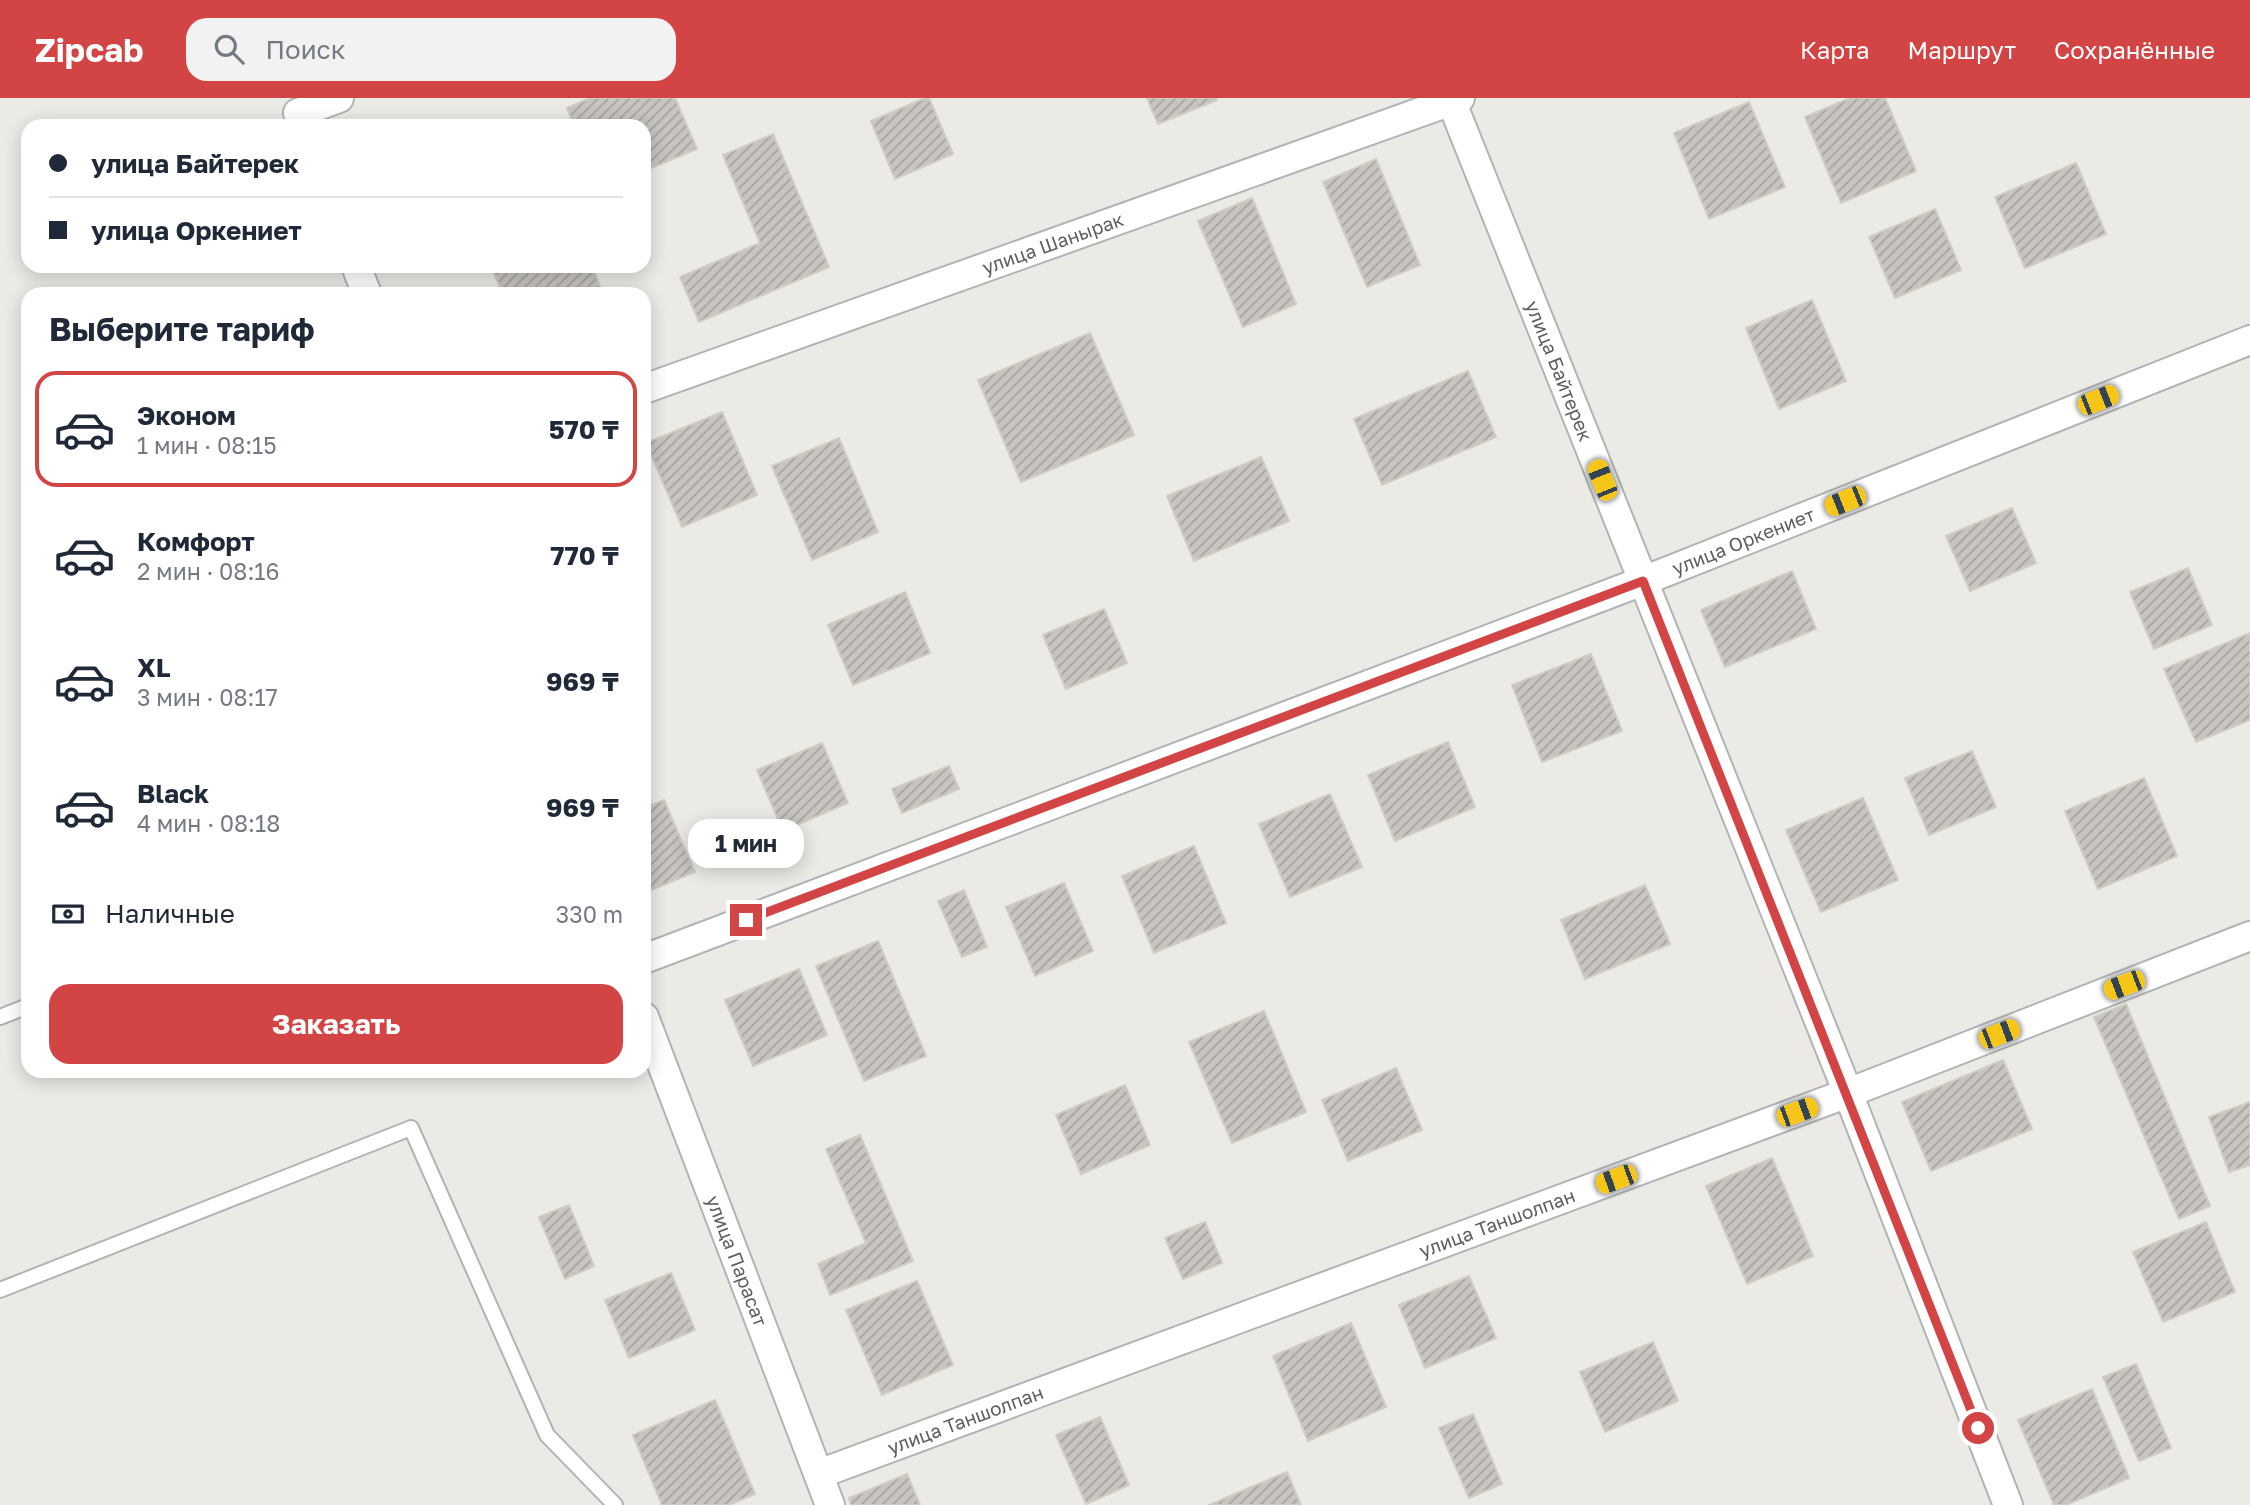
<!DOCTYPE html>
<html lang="ru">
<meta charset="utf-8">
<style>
:root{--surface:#fff;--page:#f2f2f3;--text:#1f2937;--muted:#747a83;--line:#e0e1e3;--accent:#d24544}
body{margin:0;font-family:"Golos Text",sans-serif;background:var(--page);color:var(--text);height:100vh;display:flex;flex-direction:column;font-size:26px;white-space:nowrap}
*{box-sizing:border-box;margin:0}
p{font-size:23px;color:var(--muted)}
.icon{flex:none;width:38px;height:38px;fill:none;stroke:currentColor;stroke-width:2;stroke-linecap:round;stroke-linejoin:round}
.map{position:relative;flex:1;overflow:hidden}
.side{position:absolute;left:21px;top:189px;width:630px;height:791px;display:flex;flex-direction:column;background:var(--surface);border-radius:21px;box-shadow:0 4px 18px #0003}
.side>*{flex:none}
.guide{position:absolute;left:21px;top:21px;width:630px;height:154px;border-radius:21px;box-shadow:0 4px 18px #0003;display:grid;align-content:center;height:154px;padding:0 28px;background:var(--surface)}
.end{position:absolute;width:32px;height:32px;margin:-16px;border:9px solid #d24544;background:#fff;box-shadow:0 0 0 4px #fff}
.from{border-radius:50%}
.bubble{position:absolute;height:49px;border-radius:21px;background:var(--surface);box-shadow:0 4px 18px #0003;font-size:23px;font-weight:700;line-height:49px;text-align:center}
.car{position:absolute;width:21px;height:42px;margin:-21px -10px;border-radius:9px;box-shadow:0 0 5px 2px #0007;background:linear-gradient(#f5c518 24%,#345 0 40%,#f5c518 0 76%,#345 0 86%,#f5c518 0)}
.guide b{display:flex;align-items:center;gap:24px;height:66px;font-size:26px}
.guide b+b{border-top:2px solid var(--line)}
.guide i{width:18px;height:18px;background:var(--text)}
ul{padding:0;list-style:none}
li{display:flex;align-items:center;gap:21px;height:116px;margin:0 14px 10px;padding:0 14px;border:4px solid transparent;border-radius:21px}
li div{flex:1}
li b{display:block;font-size:26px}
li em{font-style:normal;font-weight:700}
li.on{border-color:var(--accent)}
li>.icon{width:63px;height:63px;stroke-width:1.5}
h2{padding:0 28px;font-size:32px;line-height:84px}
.pay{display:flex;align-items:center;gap:18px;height:77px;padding:0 28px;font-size:26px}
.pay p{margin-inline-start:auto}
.button{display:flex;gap:14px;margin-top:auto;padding:14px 28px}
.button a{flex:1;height:80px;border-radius:21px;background:var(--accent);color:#fff;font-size:28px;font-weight:700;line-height:80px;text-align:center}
header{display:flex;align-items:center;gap:42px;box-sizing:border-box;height:98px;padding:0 35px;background:var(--accent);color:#fff}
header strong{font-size:33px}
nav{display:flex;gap:38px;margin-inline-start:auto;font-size:24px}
.search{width:490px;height:63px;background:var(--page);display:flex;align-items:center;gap:18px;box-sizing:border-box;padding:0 24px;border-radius:21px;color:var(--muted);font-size:26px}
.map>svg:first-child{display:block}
.building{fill:url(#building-hatch);stroke:#d0cbc3;stroke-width:2}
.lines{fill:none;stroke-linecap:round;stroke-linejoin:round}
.lane-casing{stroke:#b1b4b7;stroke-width:18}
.street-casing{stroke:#b1b4b7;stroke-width:32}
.lane{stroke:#fff;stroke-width:14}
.street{stroke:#fff;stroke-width:28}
.route{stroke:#d24544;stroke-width:9}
.labels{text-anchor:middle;stroke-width:7;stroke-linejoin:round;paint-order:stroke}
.street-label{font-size:19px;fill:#5c5f62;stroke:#fff}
</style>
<header>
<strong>Zipcab</strong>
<div class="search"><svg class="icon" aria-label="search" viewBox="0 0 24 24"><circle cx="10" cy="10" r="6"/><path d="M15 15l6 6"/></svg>Поиск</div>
<nav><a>Карта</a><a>Маршрут</a><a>Сохранённые</a></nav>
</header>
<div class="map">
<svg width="2250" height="1407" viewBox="0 0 2250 1407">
<defs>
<pattern id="building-hatch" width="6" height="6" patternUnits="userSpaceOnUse" patternTransform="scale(1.75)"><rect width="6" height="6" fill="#c8c5c0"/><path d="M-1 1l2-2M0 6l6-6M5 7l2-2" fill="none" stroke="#a6a39f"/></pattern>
</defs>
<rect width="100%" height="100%" fill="#eceae4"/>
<path class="building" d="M590 0H675L697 51 644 73V28H574L567 10Z
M925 0H929L953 56 895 81 871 23Z
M1147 0H1216L1217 2 1158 26Z
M1850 0H1885L1916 73 1841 105 1805 19Z
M1749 4 1785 89 1709 121 1674 35Z
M773 36 829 169 699 224 680 179 760 145 723 57Z
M1376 61 1420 167 1367 189 1323 84Z
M2076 65 2106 136 2025 170 1995 99Z
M1252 100 1296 206 1243 229 1198 123Z
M1935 111 1961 172 1895 200 1869 139Z
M491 168H592L603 196H503Z
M1812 202 1846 283 1779 311 1746 230Z
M1090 235 1134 337 1021 384 978 282Z
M1468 273 1496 339 1382 387 1354 321Z
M722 314 757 397 682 429 646 345Z
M839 340 878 434 812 462 772 368Z
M1261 359 1289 423 1194 463 1167 398Z
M2012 410 2036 465 1970 493 1946 438Z
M2188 470 2212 527 2154 551 2130 494Z
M1792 473 1816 531 1725 569 1701 512Z
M905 494 930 555 853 587 828 527Z
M1104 511 1127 565 1066 591 1043 537Z
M2250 535V622L2196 644 2164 571Z
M1591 556 1622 633 1542 664 1512 587Z
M1448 644 1475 709 1395 743 1368 677Z
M822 645 848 705 783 733 757 672Z
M1972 653 1996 709 1929 737 1905 680Z
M949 668 959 691 902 715 892 691Z
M2144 680 2177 758 2098 791 2065 713Z
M1330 696 1362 769 1290 799 1259 726Z
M1863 700 1898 782 1821 814 1786 732Z
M664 702 695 774 644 795V710Z
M1194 748 1226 825 1154 855 1122 778Z
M1064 785 1093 853 1035 878 1006 809Z
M1645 787 1670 846 1585 881 1561 822Z
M964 792 987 849 962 859 938 803Z
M878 843 926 958 864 983 816 868Z
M799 871 827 937 753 968 725 902Z
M2126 906 2210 1108 2179 1121 2094 919Z
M1264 913 1306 1014 1232 1045 1189 944Z
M2003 962 2032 1031 1931 1073 1902 1004Z
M1396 970 1422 1032 1348 1063 1322 1002Z
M1125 987 1150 1047 1081 1076 1056 1017Z
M2250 1004V1067L2229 1074 2209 1019Z
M860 1037 913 1163 830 1197 818 1166 866 1145 826 1051Z
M1772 1060 1813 1158 1747 1186 1706 1088Z
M569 1107 594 1168 565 1181 539 1119Z
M1205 1124 1222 1165 1183 1181 1165 1140Z
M2206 1124 2235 1194 2163 1224 2133 1154Z
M671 1175 695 1232 629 1260 605 1202Z
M1469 1178 1496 1240 1425 1270 1399 1207Z
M917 1183 953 1267 882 1297 846 1212Z
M1351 1225 1386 1309 1308 1343 1273 1258Z
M1653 1244 1678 1303 1605 1334 1580 1274Z
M2136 1266 2171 1350 2139 1363 2103 1279Z
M2092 1291 2129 1380 2066 1407H2054L2018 1322Z
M715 1302 755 1396 729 1407H662L633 1337Z
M1473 1316 1502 1386 1469 1400 1439 1330Z
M1100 1319 1129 1387 1086 1406 1056 1337Z
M1287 1374 1301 1407H1209Z
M907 1376 920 1407H851L849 1400Z"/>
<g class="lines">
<defs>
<path id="lane" d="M0 919 28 908
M0 1192 411 1030 547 1337 615 1407"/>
<g id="street">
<path id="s1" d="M1450 0 1848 995 2008 1407"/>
<path d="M298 15 339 0"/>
<path d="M356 168 367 196"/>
<path id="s2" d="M644 291 1460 0"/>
<path id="s3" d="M644 861 1643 483 2250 242"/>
<path id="s4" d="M644 919 830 1407"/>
<path id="s5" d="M819 1376 1848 995 2250 838"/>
</g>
</defs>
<use href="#lane" class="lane-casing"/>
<use href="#street" class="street-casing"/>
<use href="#lane" class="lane"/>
<use href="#street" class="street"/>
</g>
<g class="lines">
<path class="route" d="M746 822 1643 483 1978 1330"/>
</g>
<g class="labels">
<g class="street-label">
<text dy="7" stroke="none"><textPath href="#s2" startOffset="434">улица Шанырак</textPath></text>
<text dy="7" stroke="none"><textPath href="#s1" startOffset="294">улица Байтерек</textPath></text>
<text dy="7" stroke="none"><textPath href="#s3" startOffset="1176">улица Оркениет</textPath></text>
<text dy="7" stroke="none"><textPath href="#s5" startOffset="723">улица Таншолпан</textPath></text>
<text dy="7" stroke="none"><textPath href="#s4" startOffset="261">улица Парасат</textPath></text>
<text dy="7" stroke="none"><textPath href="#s5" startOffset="156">улица Таншолпан</textPath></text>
</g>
</g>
</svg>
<i class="end from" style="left:1978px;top:1330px"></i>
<i class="end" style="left:746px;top:822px"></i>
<div class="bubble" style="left:688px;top:721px;width:116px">1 мин</div>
<i class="car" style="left:2098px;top:302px;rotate:68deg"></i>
<i class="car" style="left:1602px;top:382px;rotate:338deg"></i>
<i class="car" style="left:1845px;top:403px;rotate:248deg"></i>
<i class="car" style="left:2124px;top:887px;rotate:249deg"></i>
<i class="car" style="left:1999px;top:936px;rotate:69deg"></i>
<i class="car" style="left:1797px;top:1014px;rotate:70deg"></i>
<i class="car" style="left:1616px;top:1081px;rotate:250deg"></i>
<div class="guide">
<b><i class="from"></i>улица Байтерек</b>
<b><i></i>улица Оркениет</b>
</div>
<section class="side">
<h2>Выберите тариф</h2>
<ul>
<li class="on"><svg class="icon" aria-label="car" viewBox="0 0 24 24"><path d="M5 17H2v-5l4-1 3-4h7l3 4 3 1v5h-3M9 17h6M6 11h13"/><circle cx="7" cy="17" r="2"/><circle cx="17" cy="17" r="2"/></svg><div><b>Эконом</b><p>1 мин · 08:15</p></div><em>570 ₸</em></li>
<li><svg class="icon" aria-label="car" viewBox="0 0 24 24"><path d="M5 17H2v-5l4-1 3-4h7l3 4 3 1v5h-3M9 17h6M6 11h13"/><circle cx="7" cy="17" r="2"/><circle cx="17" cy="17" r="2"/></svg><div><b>Комфорт</b><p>2 мин · 08:16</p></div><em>770 ₸</em></li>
<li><svg class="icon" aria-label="car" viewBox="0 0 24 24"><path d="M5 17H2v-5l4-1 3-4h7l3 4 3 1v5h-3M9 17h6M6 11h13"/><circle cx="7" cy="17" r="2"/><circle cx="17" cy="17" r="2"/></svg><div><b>XL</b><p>3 мин · 08:17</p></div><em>969 ₸</em></li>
<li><svg class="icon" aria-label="car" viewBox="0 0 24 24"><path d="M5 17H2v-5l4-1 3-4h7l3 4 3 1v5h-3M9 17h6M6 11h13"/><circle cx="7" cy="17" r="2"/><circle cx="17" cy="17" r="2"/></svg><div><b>Black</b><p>4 мин · 08:18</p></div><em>969 ₸</em></li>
</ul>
<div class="pay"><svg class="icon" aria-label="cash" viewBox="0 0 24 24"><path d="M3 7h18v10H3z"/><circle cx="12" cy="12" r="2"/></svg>Наличные<p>330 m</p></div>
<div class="button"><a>Заказать</a></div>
</section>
</div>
